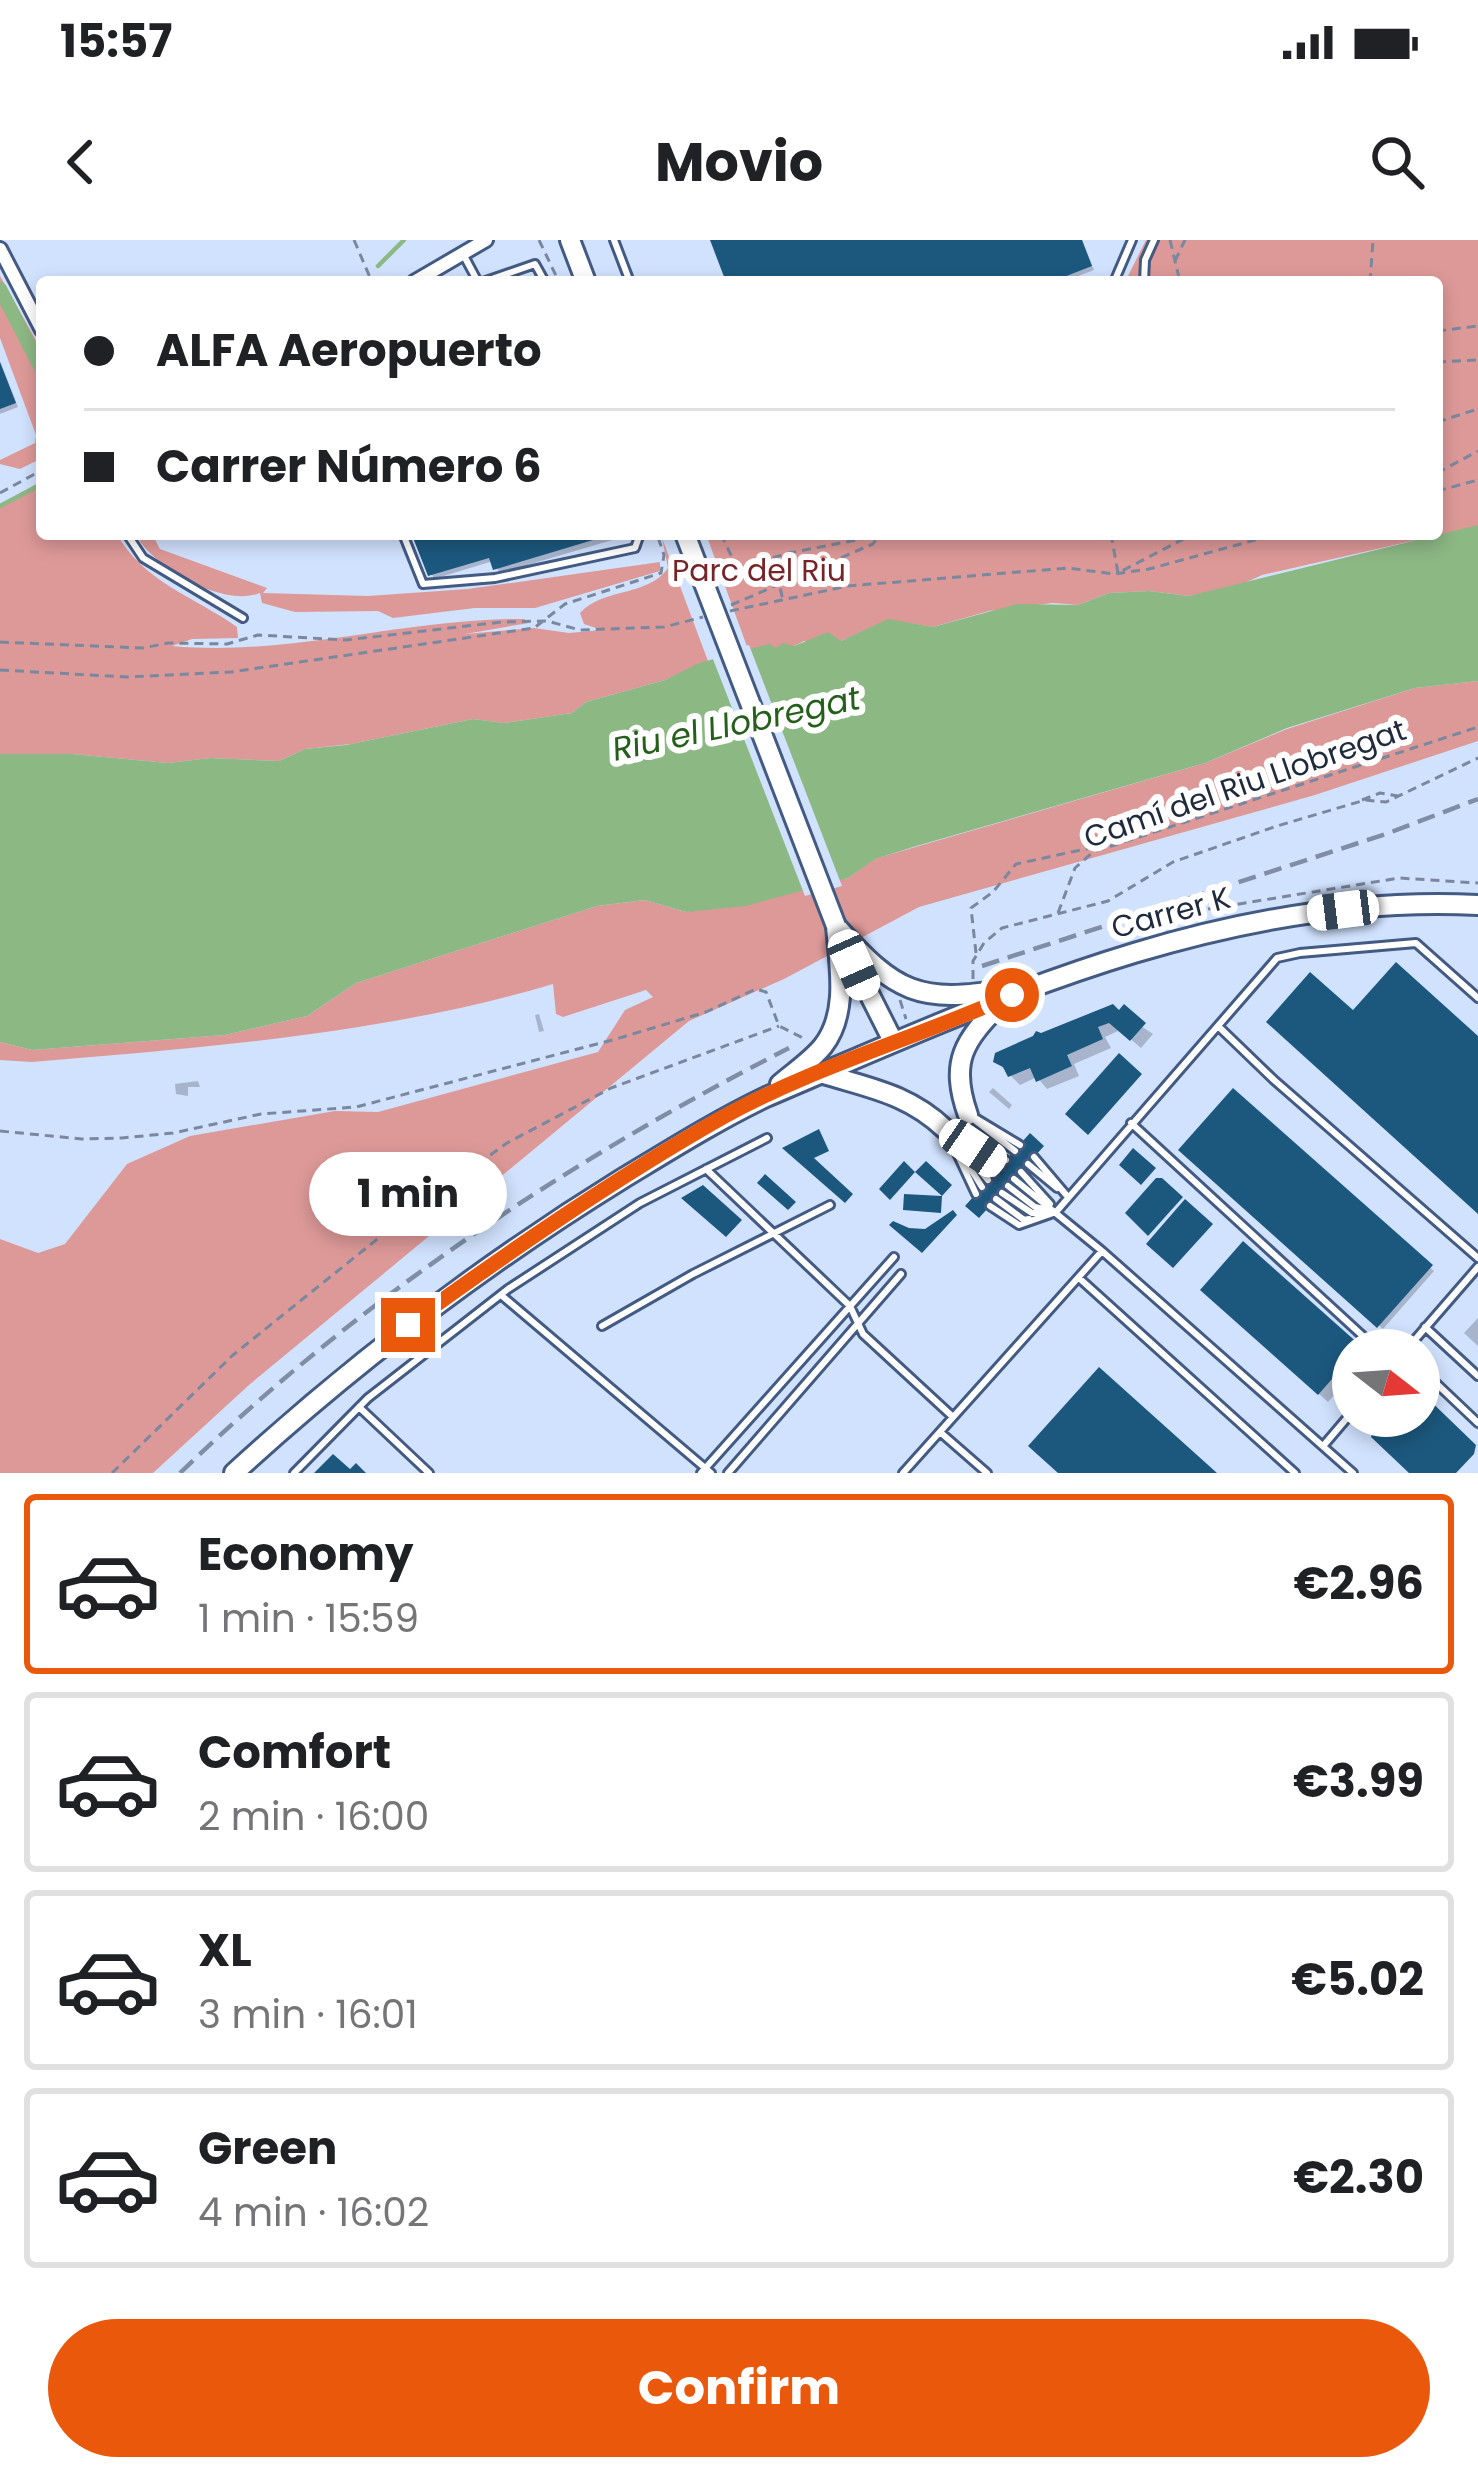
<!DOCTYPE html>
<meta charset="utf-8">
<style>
:root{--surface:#fff;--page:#f2f2f2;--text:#202124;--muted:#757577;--line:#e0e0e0;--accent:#ea580c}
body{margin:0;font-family:Poppins,sans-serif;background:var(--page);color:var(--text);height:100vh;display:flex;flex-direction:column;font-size:45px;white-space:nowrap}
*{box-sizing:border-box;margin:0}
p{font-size:39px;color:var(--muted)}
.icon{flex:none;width:66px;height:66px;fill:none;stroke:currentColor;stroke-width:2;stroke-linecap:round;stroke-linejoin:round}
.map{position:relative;height:1233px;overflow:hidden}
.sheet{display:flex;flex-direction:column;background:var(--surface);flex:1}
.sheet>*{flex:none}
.guide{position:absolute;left:36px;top:36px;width:1407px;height:264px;border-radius:12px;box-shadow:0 6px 18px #0003;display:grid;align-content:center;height:264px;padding:0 48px;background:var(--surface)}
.needle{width:78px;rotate:107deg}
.buttons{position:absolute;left:1332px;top:1089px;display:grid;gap:24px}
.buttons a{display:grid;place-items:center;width:108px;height:108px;border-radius:50%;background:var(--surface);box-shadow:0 6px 18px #0003;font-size:60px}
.end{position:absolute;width:54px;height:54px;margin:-27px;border:15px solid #ea580c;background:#fff;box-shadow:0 0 0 6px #fff}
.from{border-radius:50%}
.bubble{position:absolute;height:84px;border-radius:42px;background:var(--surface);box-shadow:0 6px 18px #0003;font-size:39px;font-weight:700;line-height:84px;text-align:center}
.car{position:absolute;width:36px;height:72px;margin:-36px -18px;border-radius:15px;box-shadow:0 0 9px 3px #0007;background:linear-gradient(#fff 24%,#345 0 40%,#fff 0 76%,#345 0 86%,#fff 0)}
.guide b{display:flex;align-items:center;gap:42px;height:114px;font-size:45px}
.guide b+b{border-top:3px solid var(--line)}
.guide i{width:30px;height:30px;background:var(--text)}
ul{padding:21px 0 0;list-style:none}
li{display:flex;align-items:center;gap:36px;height:180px;margin:0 24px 18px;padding:0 24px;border:6px solid var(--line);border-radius:12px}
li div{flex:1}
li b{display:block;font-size:45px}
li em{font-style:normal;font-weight:700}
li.on{border-color:var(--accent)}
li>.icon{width:108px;height:108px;stroke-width:1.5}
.button{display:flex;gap:24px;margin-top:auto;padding:24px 48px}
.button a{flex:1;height:138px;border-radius:72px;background:var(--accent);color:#fff;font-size:48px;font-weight:700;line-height:138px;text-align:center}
.status{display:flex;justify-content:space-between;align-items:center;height:84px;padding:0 60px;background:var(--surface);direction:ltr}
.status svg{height:33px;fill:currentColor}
header{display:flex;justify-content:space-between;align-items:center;height:156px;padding:0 48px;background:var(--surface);font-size:54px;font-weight:700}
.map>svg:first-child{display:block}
.green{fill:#dd9998}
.water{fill:#8cb884}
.pier{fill:#d1e2fe}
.shadow{fill:#0003}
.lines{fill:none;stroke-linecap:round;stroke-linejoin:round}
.stream{stroke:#8cb884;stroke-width:4.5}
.canal{stroke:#8cb884;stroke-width:14}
.building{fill:#1c587e}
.service-casing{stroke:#435a82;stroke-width:12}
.minor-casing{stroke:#435a82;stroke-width:18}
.secondary-casing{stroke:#435a82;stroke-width:24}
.path{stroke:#7a889f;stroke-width:3;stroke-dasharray:9 6;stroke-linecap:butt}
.service{stroke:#fff;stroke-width:6}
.minor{stroke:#fff;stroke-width:12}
.secondary{stroke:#fff;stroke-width:18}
.rail{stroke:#7f8ea5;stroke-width:4.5;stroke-dasharray:18 9;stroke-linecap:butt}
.secondary-bridge-casing{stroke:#435a82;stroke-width:24;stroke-linecap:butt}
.secondary-bridge{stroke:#fff;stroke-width:18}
.route{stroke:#ea580c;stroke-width:15}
.labels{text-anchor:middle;stroke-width:12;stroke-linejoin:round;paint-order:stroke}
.park-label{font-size:30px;fill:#772429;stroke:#fff}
.street-label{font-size:30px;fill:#1f2a3c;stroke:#fff}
.water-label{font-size:33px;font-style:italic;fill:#265f1b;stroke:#fff}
</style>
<div class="status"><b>15:57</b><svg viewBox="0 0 49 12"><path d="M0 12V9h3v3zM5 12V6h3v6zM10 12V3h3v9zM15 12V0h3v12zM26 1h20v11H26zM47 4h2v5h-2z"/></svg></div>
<header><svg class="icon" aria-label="back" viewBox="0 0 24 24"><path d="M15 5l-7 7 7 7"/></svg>Movio<svg class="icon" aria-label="search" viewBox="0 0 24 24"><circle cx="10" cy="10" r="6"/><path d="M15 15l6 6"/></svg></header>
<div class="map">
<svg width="1478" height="1233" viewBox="0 0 1478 1233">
<rect width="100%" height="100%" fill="#d1e2fe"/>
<path class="green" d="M1146 0H1478V286L1262 335 1236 347 1189 356 1149 351 1109 353 1078 365 1053 363 989 371 933 387 888 380 841 401H804L794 406 749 412 706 294H1437V42H1125Z
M0 36 42 111V218L20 229 0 224V220L35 203 36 195 0 98Z
M42 241V294H117C143 342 195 357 237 387L238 398 192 399 172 406C290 417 406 378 524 379L529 383 465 394 534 388 569 393 602 390 584 384 580 373C604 347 648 357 668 328L662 298 708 421 665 440 586 462 572 473 504 483 473 479 351 504 305 509 279 521 210 518 168 523 72 514H0V264Z
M135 294H152L160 309 267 348 263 353 368 356 468 349 660 322V331L535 368H475L393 378 378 371 295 372 262 363 260 353C223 368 153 327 135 294Z
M1478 441V501L1315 555 919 667 784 739 689 781 249 1145 153 1233H0V999L38 1013 65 1004 127 924 190 896 335 871 378 872 598 812 625 770 653 757 646 750 563 777 556 774 553 744C384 794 207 807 32 822L0 820V802L32 810 225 795 307 776 356 743 597 666 645 660 686 672 848 638 874 619 1205 523 1287 489 1415 448Z"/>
<path class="water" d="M1478 285V441L1415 448 1287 488 1205 523 913 607 875 619 848 638 746 666 686 672 645 660 597 666 356 743 307 776 225 795 32 810 0 802V514H72L168 523 210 518 279 521 305 509 346 505 473 479 504 483 572 473 586 462 665 440 699 423 769 404 776 408 783 403 794 406 828 392 841 401 888 379 933 387 1017 364 1078 365 1109 353 1149 351 1189 356Z"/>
<path class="pier" d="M749 405 842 646 805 656 711 414Z"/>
<path class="shadow" d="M713 0H1082L1094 30 1063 42H730Z
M0 121 18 167 0 174Z
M420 294H626V296L500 333 493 321 434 339 416 296Z
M1112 767 1153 794 1141 808 1120 790 1105 797 1111 808 1074 824 1079 836 1047 849 1037 837 1020 845 996 821 1041 796Z
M539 774 544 791 539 792 535 775Z
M198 841 200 847H188V856L176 854 175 844Z
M993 848 1012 865 1009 869 989 852Z
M1234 852 1434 1031 1383 1089 1182 910Z
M1249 1011 1360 1110H1353V1134L1328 1162 1213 1058Z
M1478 1078V1106L1464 1093Z"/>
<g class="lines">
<path class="stream" d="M378 26 404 0
M0 266 42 244"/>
<path class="canal" d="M0 49 42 130"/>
</g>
<path class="building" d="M710 0H1082L1092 26 1051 42H726Z
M0 122 16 163 0 169Z
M613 294 493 330 489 318 428 336 412 295Z
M1396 722 1478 796V974L1266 782 1310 732 1353 770Z
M1113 764 1119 770 1124 764 1146 783 1130 801 1109 783 1098 787 1103 799 1067 815 1072 826 1036 842 1030 828 1008 837 1003 827 993 822 995 813 1033 796 1036 791 1041 793Z
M1119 813 1142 834 1088 895 1065 874Z
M1233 848 1433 1025 1377 1088 1178 910Z
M819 889 829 911 814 918 853 954 845 963 782 908Z
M1030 893 1044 906 979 978 965 966Z
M1133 908 1156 928 1141 945 1119 925Z
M904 921 915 932 890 960 879 949Z
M926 921 952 945 942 956 915 932Z
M765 934 796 962 788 970 757 943Z
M1156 938H1162L1183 957 1148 996 1125 973Z
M703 945 742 980 726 997 681 958Z
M904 954 942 956 941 973 903 970Z
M1185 959 1213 984 1173 1028 1146 1004Z
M953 970 957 975 922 1013 889 985 893 981 909 988 925 989Z
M1243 1001 1361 1106 1353 1110V1115L1318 1155 1200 1050Z
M1099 1127 1217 1233H1058L1028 1206Z
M1419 1150 1476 1205 1474 1214 1456 1233H1409L1371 1197 1374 1189 1387 1176H1419Z
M333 1214 350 1229 356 1223 366 1233H314Z"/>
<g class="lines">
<defs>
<path id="service" d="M614 0 630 42
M463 14 478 42
M483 42 535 24 545 42
M1114 42 1132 0
M1144 42 1145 20 1154 0
M127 294 143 318 243 378
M403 294 423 344 495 338 635 308 640 294
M1219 787 1274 840 1478 1018
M972 876 1020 905
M976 881 1015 911
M1131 883 1378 1110
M946 889 1006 920
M947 892 976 954
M951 896 988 940
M968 904 1001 926
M965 907 994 934
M960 912 982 947
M1034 917 1068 957
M1028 924 1057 948
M706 929 850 1066 863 1094 953 1177
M1021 932 1050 964
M1014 939 1102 1011 1353 1233
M1008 946 1035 967 1047 970
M1002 953 1032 973 1046 972
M996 959 1024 980 1029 979
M990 966 1019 985 1056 972
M1056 972 1277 718 1300 713 1416 703 1478 758
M1079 1038 1295 1233
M501 1055 711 1233
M602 1086 693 1034 830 965
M1425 1087 1478 1136
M1406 1110 1478 1027
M1419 1127 1478 1183
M359 1167 429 1233
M940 1192 987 1233
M1324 1205 1353 1171
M294 1233 368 1158 508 1049 640 963 767 898
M701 1233 894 1017
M728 1233 901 1034
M903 1233 1102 1011"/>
<path id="minor" d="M0 9 42 90
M414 42 486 0"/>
<path id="secondary" d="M570 0 586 42
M836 686C896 753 918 764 1008 749
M845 706 893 801
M821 833C868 848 907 853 945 889
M780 844C794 832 812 820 823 806 849 773 839 724 836 686
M968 875C949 821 964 801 1001 763
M234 1233C354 1123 483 1025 622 939 670 910 716 881 766 857 993 760 1225 652 1478 665"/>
</defs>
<use href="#service" class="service-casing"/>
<use href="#minor" class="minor-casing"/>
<use href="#secondary" class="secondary-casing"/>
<path class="path" d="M354 0 372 42
M539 0 559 42
M1170 0 1180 42
M1175 21 1185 0
M1370 42 1373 0
M1437 91 1478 86
M1437 122 1478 120
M1437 182 1478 169
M1437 233 1478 211
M1437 251 1478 240
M0 253 42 230
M666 294 667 296
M721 294 737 328 789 313 877 296
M1111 294 1118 333 1193 294
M774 319 783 361
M731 365 873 304 880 294
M730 371 848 346 1068 328 1114 334 1149 329 1277 294
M0 402 143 408 168 403 227 404 258 395 346 400 502 382 547 381 580 390 664 387 703 377
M0 430 127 437 231 432 534 388 565 364 661 333 664 315 657 294
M1362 560 1380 553 1398 556
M1208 669 1399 638 1478 643
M1058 673 1075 628 1093 612 1478 487
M976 713 971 668 993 652 1016 624 1127 600
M973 739V721L984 703 1002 688 1108 661 1173 622 1277 586 1365 560 1386 562 1478 518
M900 760 906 779
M0 891 82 899 122 898 173 893 261 874 356 867 616 799 706 772 756 749 766 752 779 786 807 800
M112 1233 233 1115 411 972 507 903 611 848 779 786"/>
<use href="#service" class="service"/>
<use href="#minor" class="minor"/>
<use href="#secondary" class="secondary"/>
<path class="rail" d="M982 726 1386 594 1478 559
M180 1233C361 1058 566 922 789 808"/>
<defs>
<path id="secondary-bridge" d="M685 294 836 686"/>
</defs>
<use href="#secondary-bridge" class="secondary-bridge-casing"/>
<use href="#secondary-bridge" class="secondary-bridge"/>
</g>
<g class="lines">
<path class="route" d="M408 1085C510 1011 614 939 723 877 815 826 917 798 1012 755"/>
</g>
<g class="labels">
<g class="park-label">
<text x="759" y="341">Parc del Riu</text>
</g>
<g class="street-label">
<text transform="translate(1245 544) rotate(-19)" y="10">Camí del Riu Llobregat</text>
<text transform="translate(1171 673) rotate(-15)" y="10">Carrer K</text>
</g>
<g class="water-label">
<text transform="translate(736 483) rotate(-12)" y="12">Riu el Llobregat</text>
</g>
</g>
</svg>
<div class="buttons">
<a><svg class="needle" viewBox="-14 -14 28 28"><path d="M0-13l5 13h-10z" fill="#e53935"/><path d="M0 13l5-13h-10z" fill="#757577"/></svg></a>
</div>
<i class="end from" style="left:1012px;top:755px"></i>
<i class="end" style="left:408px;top:1085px"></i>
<div class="bubble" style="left:309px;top:912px;width:198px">1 min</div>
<i class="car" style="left:1343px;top:670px;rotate:263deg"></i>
<i class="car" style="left:854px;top:725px;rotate:156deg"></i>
<i class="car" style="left:973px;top:908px;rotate:124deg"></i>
<div class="guide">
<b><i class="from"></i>ALFA Aeropuerto</b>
<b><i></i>Carrer Número 6</b>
</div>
</div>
<section class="sheet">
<ul>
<li class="on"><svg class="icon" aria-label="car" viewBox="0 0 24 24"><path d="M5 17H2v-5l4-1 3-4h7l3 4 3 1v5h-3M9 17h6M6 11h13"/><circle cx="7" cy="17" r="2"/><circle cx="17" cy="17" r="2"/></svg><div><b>Economy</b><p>1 min · 15:59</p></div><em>€2.96</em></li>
<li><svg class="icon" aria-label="car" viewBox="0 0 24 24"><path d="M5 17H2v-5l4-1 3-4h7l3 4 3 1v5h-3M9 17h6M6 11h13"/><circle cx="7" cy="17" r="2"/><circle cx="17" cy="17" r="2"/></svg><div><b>Comfort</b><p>2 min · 16:00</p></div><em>€3.99</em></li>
<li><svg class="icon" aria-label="car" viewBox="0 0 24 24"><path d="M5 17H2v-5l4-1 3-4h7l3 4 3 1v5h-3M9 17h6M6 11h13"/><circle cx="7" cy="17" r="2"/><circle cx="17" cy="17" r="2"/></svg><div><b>XL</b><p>3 min · 16:01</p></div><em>€5.02</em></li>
<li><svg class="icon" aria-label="car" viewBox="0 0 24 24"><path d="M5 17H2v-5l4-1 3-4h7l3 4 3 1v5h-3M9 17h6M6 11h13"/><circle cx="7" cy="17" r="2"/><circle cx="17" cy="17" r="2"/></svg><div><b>Green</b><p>4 min · 16:02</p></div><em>€2.30</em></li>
</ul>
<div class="button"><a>Confirm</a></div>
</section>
